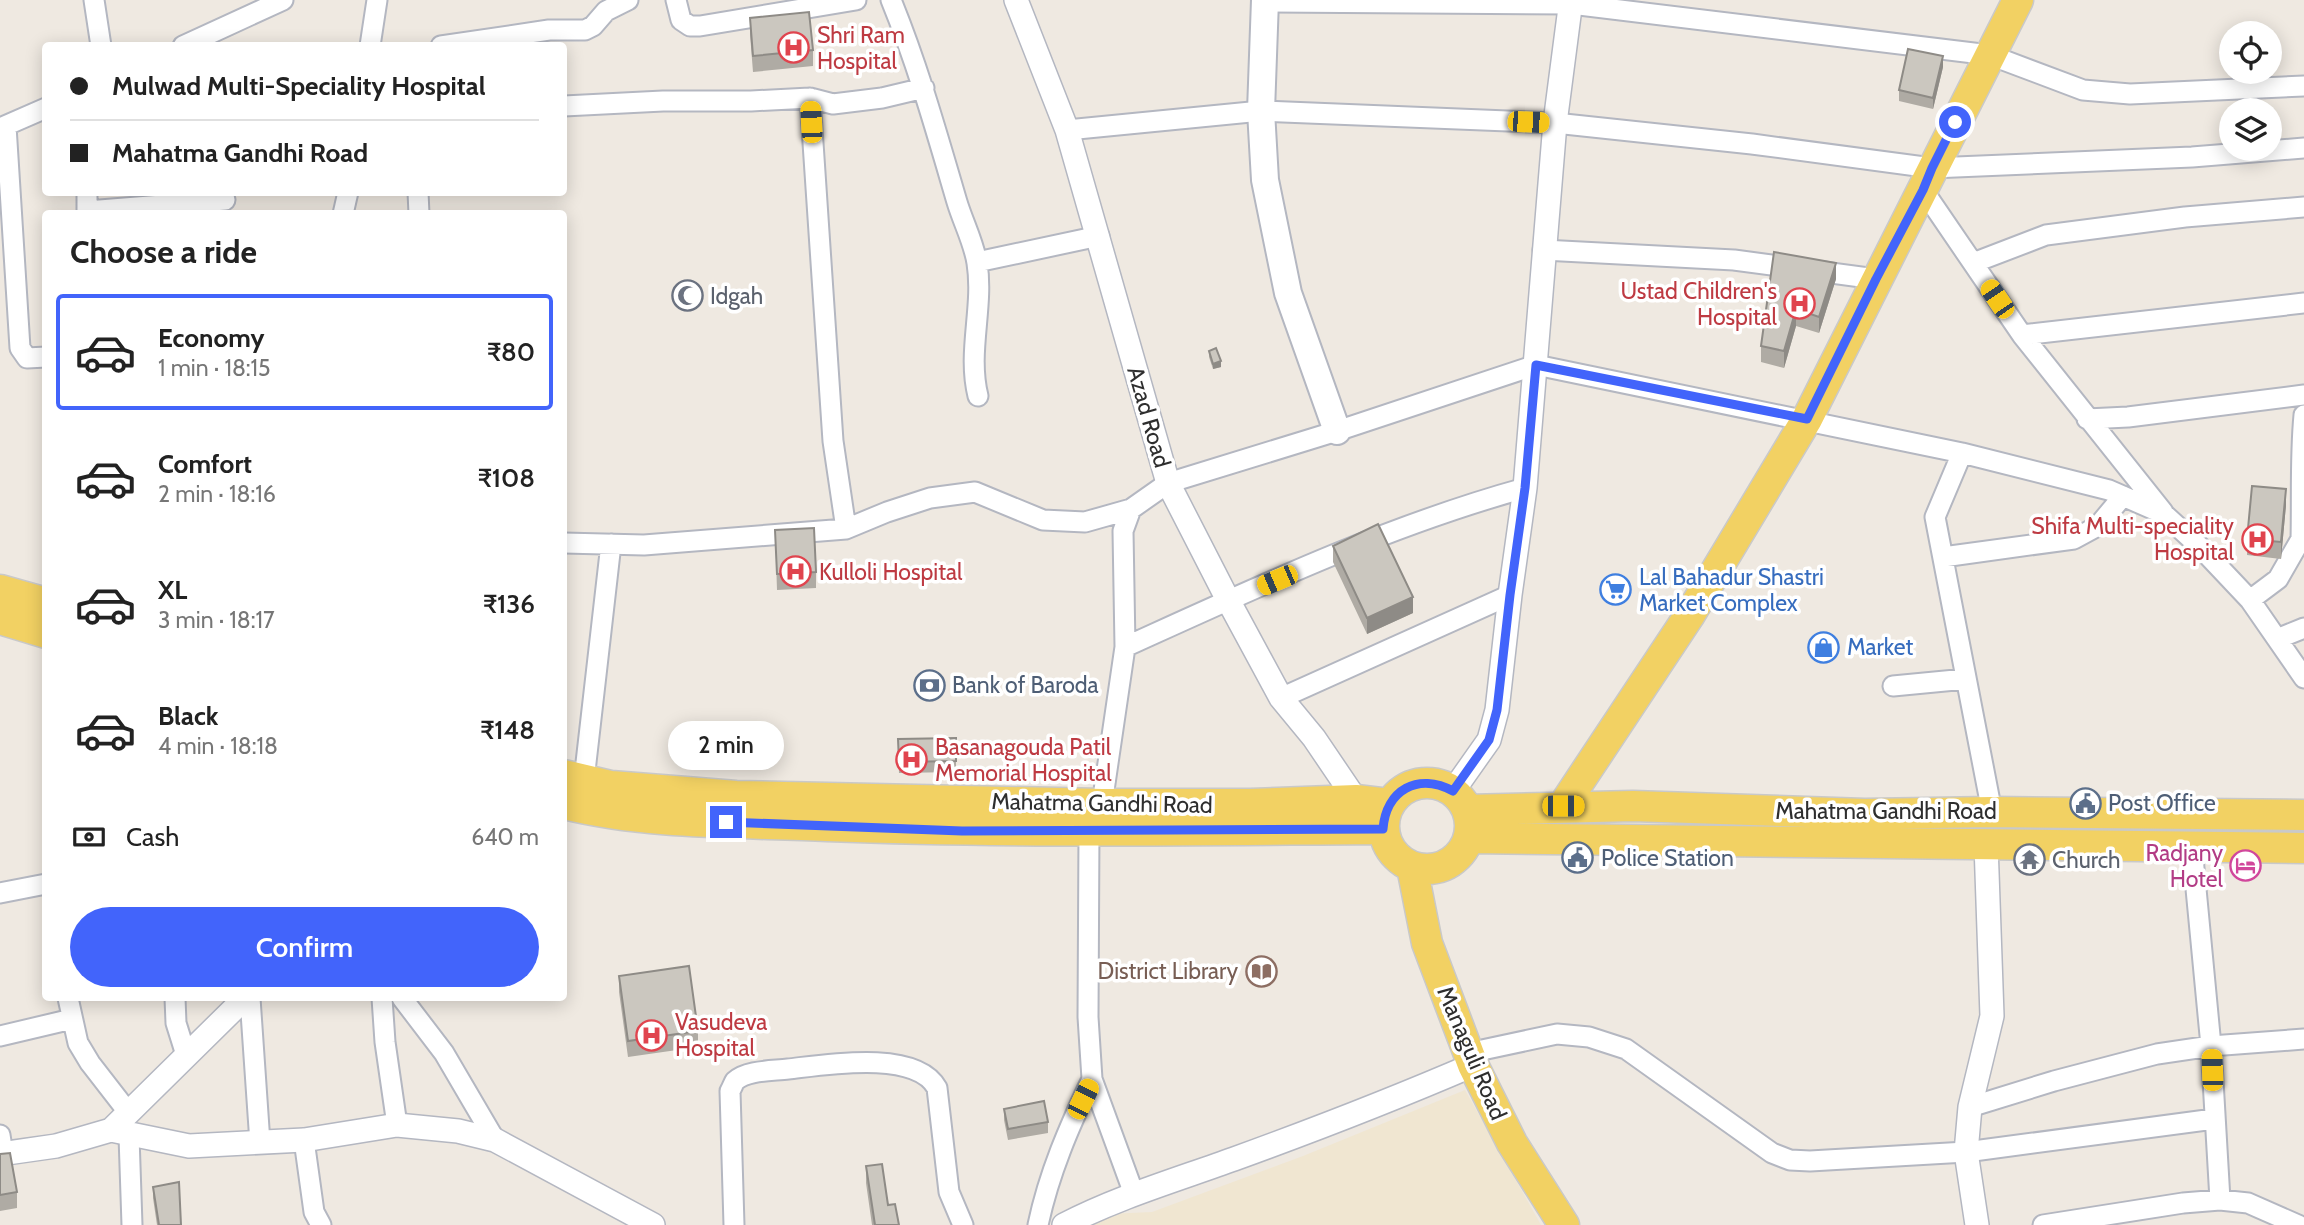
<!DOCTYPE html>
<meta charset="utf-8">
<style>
:root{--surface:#fff;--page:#f6f6f6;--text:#222;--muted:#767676;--line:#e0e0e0;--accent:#4264fb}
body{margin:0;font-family:Cabin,sans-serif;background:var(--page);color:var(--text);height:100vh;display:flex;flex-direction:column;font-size:26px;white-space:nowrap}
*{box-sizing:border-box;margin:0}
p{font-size:23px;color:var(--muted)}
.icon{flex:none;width:38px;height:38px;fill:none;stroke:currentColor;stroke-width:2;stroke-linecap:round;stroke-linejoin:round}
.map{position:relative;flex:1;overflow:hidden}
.sheet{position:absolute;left:42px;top:210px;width:525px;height:791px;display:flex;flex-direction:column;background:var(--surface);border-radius:7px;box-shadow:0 4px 18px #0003}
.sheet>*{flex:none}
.hud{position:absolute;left:42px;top:42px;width:525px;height:154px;border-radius:7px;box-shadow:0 4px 18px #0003;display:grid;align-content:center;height:154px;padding:0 28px;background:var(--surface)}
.fabs{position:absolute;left:2219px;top:21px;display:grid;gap:14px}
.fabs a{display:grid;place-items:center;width:63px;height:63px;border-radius:50%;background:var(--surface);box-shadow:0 4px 18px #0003;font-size:35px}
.end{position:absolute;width:32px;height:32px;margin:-16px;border:9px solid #4264fb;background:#fff;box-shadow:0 0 0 4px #fff}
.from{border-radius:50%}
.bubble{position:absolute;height:49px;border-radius:24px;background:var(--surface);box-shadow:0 4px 18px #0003;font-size:23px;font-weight:600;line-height:49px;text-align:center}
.car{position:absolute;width:21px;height:42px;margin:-21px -10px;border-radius:9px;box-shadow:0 0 5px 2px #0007;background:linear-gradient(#f5c518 24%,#345 0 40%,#f5c518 0 76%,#345 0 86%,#f5c518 0)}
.hud b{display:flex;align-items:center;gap:24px;height:66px;font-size:26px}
.hud b+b{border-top:2px solid var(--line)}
.hud i{width:18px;height:18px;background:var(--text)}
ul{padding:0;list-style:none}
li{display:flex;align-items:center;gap:21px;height:116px;margin:0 14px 10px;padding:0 14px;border:4px solid transparent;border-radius:7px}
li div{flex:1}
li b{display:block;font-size:26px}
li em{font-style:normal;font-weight:600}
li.on{border-color:var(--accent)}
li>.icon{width:63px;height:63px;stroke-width:1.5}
h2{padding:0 28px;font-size:32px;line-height:84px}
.pay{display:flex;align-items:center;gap:18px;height:77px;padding:0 28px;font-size:26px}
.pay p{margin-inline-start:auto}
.cta{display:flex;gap:14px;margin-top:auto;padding:14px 28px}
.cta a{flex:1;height:80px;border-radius:42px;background:var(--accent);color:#fff;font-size:28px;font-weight:600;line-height:80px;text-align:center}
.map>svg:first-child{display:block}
.education{fill:#f0e6d1}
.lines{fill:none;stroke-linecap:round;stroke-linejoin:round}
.minor-casing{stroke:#b4b7c1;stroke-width:23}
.tertiary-casing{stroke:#b4b7c1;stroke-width:26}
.secondary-casing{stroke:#b4b7c1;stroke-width:30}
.primary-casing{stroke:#c9c9c9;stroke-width:33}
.minor{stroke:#fff;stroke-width:19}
.tertiary{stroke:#fff;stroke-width:23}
.secondary{stroke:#fff;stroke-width:26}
.primary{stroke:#f2d163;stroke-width:30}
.wall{fill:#afaba4}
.shaded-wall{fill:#8e8b86}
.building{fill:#cbc7bf;stroke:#8e8b86;stroke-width:2}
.route{stroke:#4264fb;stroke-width:9}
.labels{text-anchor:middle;stroke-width:7;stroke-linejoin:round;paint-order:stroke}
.health-label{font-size:23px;fill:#be3a42;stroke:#fff;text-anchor:start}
.worship-label{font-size:23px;fill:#5b616d;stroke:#fff;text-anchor:start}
.street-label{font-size:23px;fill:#2e2e2e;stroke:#fff}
.shop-label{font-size:23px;fill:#366cbe;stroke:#fff;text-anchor:start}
.service-label{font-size:23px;fill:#4e5e75;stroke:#fff;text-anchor:start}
.hotel-label{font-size:23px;fill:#b23c85;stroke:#fff;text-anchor:end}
.education-label{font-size:23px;fill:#785e54;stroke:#fff;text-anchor:end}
</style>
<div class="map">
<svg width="2304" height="1225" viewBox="0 0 2304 1225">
<rect width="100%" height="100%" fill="#efe9e1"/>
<path class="education" d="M1465 1090 1541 1225H1094L1108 1214 1152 1212 1303 1156Z"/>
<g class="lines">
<defs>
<path id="minor" d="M94 0 101 46
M676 0 681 20 690 26H700L856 0
M891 0C918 66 937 134 957 202 963 222 974 243 977 263 984 307 967 352 978 396
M1265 2 1571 4 1990 55 2083 90 2130 94 2304 86
M183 46 283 0
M370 46 377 0
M441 46 549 30H585L593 26 606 11 628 0
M810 98 833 441 846 529
M564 106 663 101H751L810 98 833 104 882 98 924 88
M6 126 20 348 27 358 46 357
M0 128 46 108
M1067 130 1261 111 1555 123 1752 144 1932 168 2192 157 2304 148
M1923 190 2022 335 2163 512
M418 192 419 214
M87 211 225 200
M87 214V192
M343 214 348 192
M1543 250 1734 260 1876 279
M977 262 1099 236
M1973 263 2046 235 2185 217 2304 207
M2022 335 2304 303
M2087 419 2128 417 2304 395
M1962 453 1935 517 1992 812
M2301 539C2302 498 2300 456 2304 415
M564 543 644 545 846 529 887 512 930 498 975 492 1043 520 1085 522 1131 509 1168 483 1337 431 1536 365 1962 453 2109 490 2164 514 2199 546 2250 600 2304 678
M1943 557 2074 539 2098 526 2123 496
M2250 600 2278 579 2301 539H2304
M2277 639 2304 628
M1125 647C1255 588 1387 526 1525 488
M1893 686 1966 679
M1281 698 1510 595
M584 780 611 544
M1102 804 1125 647 1123 531 1131 509
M1089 830 1088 1017 1092 1079 1134 1194
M2192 847 2211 1046 2220 1200
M0 893 46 884
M68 998 78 1043 90 1063 128 1112
M175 998 176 1023 186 1055
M250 998 260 1143
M382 998 385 1042 397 1125
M402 998 444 1053 495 1140
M0 1036 72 1019
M1468 1053 1557 1034 1589 1037 1626 1049 1772 1153 1790 1160 1810 1161 1966 1152 2214 1119
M1970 1107 2054 1081 2157 1054 2211 1046 2304 1039
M0 1135 3 1154
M129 1136 132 1225
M304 1140 314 1212 321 1225
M734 1225 730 1091C732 1088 733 1084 735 1081 747 1070 773 1071 788 1069 824 1065 916 1049 937 1088L949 1192 963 1225
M1038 1225C1049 1173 1069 1127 1092 1079
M2043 1225 2183 1203 2220 1200 2248 1203 2298 1225"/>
<path id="tertiary" d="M1016 0 1067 130 1168 483 1228 600 1281 698 1314 738 1356 800
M1453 791 1489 740 1497 710 1510 595 1525 488 1555 123 1571 0
M111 1130 189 1146 304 1140 397 1125 458 1131 495 1140 653 1225
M0 1154 56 1146 111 1130 245 998
M1064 1225C1118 1197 1176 1180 1234 1159 1314 1130 1394 1099 1473 1065
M1977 1225 1966 1152 1970 1107 1992 1016 1986 844"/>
<path id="secondary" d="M1265 0 1261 111 1265 180 1288 293 1337 431"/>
<path id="primary" d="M0 590 46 603
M0 619 46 633
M564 775 611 786 736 796 1102 804H1251L1356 800 1389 804
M1384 826a43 43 0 1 1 86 0a43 43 0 1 1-86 0Z
M564 804C649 825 739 822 827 826 1012 833 1198 830 1383 829
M1563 806 1689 616 1807 419 2018 0
M1467 810 1633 806 1865 814 1992 812 2304 815
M1469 838 2304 848
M1412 867 1427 943 1473 1065 1512 1143 1564 1225"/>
</defs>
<use href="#minor" class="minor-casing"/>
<use href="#tertiary" class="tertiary-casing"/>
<use href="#secondary" class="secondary-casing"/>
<use href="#primary" class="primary-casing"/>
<use href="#minor" class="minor"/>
<use href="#tertiary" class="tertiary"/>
<use href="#secondary" class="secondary"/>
<use href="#primary" class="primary"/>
</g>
<path class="wall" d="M750 18 813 50V66L753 72 750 34Z
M1943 67 1933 109 1899 101V90Z
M1774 252 1836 279 1819 333 1796 326 1784 368 1761 362V346Z
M1209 351 1221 367 1213 369 1209 357Z
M2286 505 2281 559 2247 555V539Z
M775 530 816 572V588L777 590Z
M1333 546 1413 613 1367 634 1333 562Z
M956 738V772L899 773 898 739Z
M619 976 698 1031V1047L628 1057 619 992Z
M1004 1109 1048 1122V1133L1008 1140 1004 1120Z
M0 1154 17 1192V1208L0 1211Z
M866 1166 899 1225H872L866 1183Z
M153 1187 181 1225H157L153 1198Z"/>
<path class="shaded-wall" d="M1943 56V67L1933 109V98Z
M1836 263V279L1819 333V317Z
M1796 309V326L1784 368V351Z
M1221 361V367L1213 369V364Z
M2286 489V505L2281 559V542Z
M1413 597V613L1367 634V618Z"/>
<path class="building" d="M809 12 813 50 753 56 750 18Z
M1908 49 1943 56 1933 98 1899 90Z
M1774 252 1836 263 1819 317 1796 309 1784 351 1761 346Z
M1216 348 1221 361 1213 364 1209 351Z
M2252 486 2286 489 2281 542 2247 539Z
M1378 524 1413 597 1367 618 1333 546Z
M814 528 816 572 777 574 775 530Z
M956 738V761L899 762 898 739Z
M689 966 698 1031 628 1041 619 976Z
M1044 1101 1048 1122 1008 1129 1004 1109Z
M10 1153 17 1192 0 1195V1154Z
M882 1164 888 1205 895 1204 899 1225H875L866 1166Z
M179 1182 181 1225H159L153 1187Z"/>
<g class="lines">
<path class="route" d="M726 822 962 831 1383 829C1386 790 1418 772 1453 791L1489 740 1497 710 1510 595 1525 488 1536 365 1807 419 1876 279 1923 190 1932 168 1955 122"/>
</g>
<defs>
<symbol id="hospital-ring" viewBox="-11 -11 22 22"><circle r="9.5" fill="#fff" stroke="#e0444e" stroke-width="1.5"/><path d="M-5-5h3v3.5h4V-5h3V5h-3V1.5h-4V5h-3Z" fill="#e0444e"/></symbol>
<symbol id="mosque-ring" viewBox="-11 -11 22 22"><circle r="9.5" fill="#fff" stroke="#6b7280" stroke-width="1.5"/><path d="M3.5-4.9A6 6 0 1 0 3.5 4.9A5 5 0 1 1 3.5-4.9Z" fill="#6b7280"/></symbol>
<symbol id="supermarket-ring" viewBox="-11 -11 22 22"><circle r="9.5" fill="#fff" stroke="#3f7fe0" stroke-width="1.5"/><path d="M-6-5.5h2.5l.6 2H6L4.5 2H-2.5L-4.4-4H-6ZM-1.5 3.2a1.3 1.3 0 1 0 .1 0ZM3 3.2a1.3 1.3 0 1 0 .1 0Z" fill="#3f7fe0"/></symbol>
<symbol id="shop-ring" viewBox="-11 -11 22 22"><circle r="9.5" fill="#fff" stroke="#3f7fe0" stroke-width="1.5"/><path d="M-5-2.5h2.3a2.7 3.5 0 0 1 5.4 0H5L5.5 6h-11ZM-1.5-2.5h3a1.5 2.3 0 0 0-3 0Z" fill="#3f7fe0"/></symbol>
<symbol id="bank-ring" viewBox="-11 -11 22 22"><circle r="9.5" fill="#fff" stroke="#5c6f8a" stroke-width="1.5"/><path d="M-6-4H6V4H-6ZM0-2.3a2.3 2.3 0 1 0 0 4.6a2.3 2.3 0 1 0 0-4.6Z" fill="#5c6f8a"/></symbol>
<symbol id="civic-ring" viewBox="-11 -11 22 22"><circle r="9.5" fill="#fff" stroke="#5c6f8a" stroke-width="1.5"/><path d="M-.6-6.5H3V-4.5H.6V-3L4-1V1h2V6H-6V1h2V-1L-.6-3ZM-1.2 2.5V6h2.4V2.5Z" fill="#5c6f8a"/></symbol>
<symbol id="temple-ring" viewBox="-11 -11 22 22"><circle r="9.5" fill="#fff" stroke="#6b7280" stroke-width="1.5"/><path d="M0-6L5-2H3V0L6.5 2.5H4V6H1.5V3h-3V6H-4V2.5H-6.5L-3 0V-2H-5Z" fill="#6b7280"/></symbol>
<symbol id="hotel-ring" viewBox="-11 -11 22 22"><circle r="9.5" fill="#fff" stroke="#d1479c" stroke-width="1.5"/><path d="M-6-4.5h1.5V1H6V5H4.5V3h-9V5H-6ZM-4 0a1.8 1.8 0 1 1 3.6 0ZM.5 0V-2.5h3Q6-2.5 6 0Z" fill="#d1479c"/></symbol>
<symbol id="library-ring" viewBox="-11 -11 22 22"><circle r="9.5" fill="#fff" stroke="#8d6e63" stroke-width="1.5"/><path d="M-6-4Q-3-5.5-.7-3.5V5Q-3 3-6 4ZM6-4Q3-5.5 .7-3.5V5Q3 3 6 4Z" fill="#8d6e63"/></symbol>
</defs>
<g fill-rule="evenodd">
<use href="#hospital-ring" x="776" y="30" width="35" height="35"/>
<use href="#mosque-ring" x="670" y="278" width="35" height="35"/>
<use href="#hospital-ring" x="1782" y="286" width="35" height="35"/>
<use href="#hospital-ring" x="2240" y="522" width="35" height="35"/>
<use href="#hospital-ring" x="778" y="554" width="35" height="35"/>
<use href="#supermarket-ring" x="1598" y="572" width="35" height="35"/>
<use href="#shop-ring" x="1806" y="630" width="35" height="35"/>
<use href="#bank-ring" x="912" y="668" width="35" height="35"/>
<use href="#hospital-ring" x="894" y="742" width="35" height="35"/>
<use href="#civic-ring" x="2068" y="786" width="35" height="35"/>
<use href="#civic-ring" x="1560" y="840" width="35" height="35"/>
<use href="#temple-ring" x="2012" y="842" width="35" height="35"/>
<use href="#hotel-ring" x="2228" y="848" width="35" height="35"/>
<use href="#library-ring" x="1244" y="954" width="35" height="35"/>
<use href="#hospital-ring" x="634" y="1018" width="35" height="35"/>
</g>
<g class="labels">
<g class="health-label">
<text x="817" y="43">Shri Ram<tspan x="817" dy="26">Hospital</tspan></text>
<text x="1777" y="299" text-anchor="end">Ustad Children's<tspan x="1777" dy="26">Hospital</tspan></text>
<text x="2234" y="534" text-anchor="end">Shifa Multi-speciality<tspan x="2234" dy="26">Hospital</tspan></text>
<text x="819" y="580">Kulloli Hospital</text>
<text x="935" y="755">Basanagouda Patil<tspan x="935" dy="26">Memorial Hospital</tspan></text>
<text x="675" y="1030">Vasudeva<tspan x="675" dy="26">Hospital</tspan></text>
</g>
<g class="worship-label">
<text x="710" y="304">Idgah</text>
<text x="2052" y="868">Church</text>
</g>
<g class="street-label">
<text transform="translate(1149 417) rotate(74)" y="8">Azad Road</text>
<text transform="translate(1102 803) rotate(1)" y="8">Mahatma Gandhi Road</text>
<text x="1886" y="819">Mahatma Gandhi Road</text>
<text transform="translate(1472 1053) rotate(67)" y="8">Managuli Road</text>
</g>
<g class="shop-label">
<text x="1639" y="585">Lal Bahadur Shastri<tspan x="1639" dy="26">Market Complex</tspan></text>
<text x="1847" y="655">Market</text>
</g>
<g class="service-label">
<text x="952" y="693">Bank of Baroda</text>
<text x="2108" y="811">Post Office</text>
<text x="1601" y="866">Police Station</text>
</g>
<g class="hotel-label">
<text x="2223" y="861">Radjany<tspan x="2223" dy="26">Hotel</tspan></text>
</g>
<g class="education-label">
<text x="1238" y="979">District Library</text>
</g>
</g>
</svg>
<div class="fabs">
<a><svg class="icon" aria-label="locate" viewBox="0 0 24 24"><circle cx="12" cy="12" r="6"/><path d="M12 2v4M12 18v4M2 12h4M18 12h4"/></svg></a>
<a><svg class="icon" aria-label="layers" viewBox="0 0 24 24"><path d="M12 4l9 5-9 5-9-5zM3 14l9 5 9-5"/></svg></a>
</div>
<i class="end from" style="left:1955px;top:122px"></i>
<i class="end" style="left:726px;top:822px"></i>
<div class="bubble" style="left:668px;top:721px;width:116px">2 min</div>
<i class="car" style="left:811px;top:122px;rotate:357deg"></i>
<i class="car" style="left:1528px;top:122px;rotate:92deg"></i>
<i class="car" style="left:1997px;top:299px;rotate:326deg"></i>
<i class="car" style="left:1277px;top:580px;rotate:247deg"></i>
<i class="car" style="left:1563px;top:806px;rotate:90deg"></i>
<i class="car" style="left:2212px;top:1070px;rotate:358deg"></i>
<i class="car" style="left:1083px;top:1099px;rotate:26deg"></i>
<div class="hud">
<b><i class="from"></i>Mulwad Multi-Speciality Hospital</b>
<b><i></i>Mahatma Gandhi Road</b>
</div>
<section class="sheet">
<h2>Choose a ride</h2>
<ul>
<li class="on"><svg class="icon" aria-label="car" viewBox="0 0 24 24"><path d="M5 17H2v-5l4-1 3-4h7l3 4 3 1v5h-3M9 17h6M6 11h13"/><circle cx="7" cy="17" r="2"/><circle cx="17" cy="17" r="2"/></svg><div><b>Economy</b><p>1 min · 18:15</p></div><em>₹80</em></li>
<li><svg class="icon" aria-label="car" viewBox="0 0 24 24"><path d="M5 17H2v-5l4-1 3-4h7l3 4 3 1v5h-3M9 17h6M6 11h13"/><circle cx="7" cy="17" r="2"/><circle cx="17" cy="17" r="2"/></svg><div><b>Comfort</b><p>2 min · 18:16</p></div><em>₹108</em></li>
<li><svg class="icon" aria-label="car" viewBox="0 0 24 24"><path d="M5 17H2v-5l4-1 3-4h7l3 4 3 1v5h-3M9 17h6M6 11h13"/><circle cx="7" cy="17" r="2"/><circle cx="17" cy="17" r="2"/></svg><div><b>XL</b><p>3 min · 18:17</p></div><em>₹136</em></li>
<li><svg class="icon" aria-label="car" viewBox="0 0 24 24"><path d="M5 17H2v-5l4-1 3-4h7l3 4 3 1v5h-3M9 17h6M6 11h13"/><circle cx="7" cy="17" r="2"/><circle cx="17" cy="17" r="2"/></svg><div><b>Black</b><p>4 min · 18:18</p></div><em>₹148</em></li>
</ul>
<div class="pay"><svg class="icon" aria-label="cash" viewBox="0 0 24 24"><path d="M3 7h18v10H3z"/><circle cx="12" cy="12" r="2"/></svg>Cash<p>640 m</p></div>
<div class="cta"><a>Confirm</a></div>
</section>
</div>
